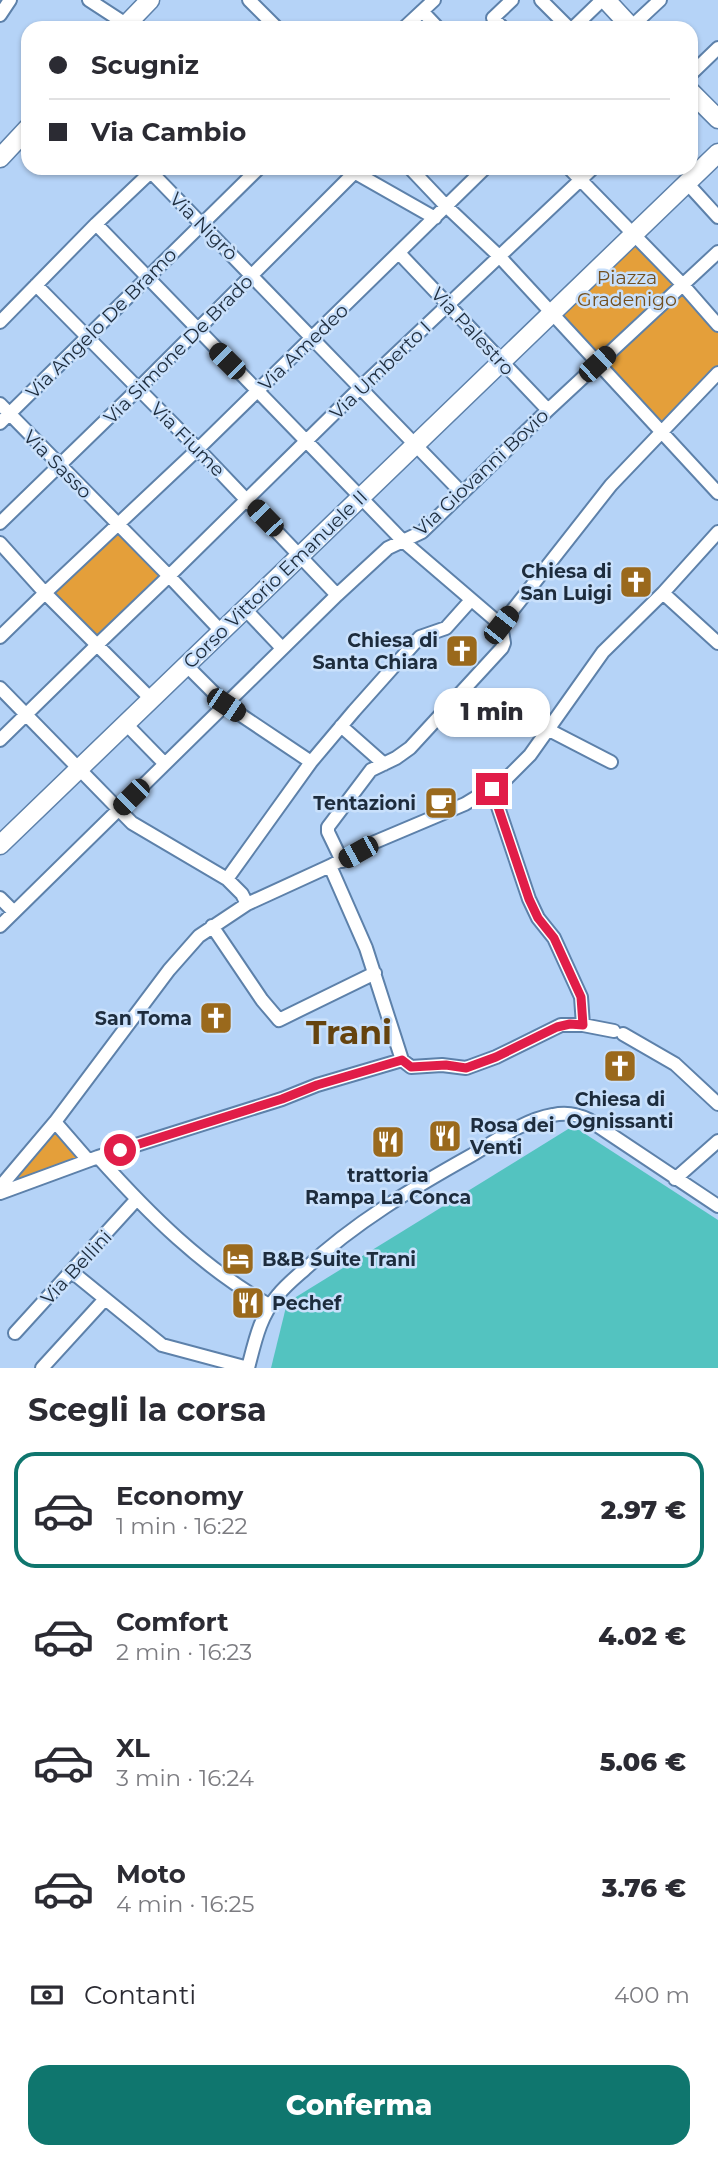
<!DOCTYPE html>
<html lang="it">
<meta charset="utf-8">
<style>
:root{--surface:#fff;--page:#f2f2f3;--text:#2b2b33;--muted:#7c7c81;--line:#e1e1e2;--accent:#0f766e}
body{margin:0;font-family:Montserrat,sans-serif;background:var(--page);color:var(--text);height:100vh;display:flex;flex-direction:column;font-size:26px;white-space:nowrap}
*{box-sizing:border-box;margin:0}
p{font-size:23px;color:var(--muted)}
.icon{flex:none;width:38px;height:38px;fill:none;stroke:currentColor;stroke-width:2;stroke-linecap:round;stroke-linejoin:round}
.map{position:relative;height:1368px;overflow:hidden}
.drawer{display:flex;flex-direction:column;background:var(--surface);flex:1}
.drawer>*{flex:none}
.top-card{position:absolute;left:21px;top:21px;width:677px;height:154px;border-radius:21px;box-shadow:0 2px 5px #0004;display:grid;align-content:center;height:154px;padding:0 28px;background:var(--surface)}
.end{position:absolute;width:32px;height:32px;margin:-16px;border:9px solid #e11d48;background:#fff;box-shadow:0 0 0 4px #fff}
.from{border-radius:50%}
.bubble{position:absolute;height:49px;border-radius:21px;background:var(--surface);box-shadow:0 2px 5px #0004;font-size:23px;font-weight:800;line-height:49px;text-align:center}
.car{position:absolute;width:21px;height:42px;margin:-21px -10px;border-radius:9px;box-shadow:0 0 5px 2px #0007;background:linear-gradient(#222 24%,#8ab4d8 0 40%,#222 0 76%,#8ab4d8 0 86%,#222 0)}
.top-card b{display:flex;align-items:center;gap:24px;height:66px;font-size:26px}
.top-card b+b{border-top:2px solid var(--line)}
.top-card i{width:18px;height:18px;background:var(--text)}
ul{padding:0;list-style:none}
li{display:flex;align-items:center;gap:21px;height:116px;margin:0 14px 10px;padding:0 14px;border:4px solid transparent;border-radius:21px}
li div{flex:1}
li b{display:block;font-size:26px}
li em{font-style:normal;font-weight:800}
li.on{border-color:var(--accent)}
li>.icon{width:63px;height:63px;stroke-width:1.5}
h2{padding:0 28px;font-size:32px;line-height:84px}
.pay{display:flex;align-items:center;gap:18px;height:77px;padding:0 28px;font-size:26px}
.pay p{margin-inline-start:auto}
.primary-button{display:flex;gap:14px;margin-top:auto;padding:14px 28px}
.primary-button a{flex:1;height:80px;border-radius:21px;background:var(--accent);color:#fff;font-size:28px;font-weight:800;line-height:80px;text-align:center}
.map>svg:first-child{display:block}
.green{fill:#e49f3a}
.water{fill:#53c3c0}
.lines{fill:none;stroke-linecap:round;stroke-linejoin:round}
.street-casing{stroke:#5d81aa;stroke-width:16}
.secondary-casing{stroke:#5d81aa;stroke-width:21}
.street{stroke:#fff;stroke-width:12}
.secondary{stroke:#fff;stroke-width:18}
.route{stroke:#e11d48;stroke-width:9}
.labels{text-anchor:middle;stroke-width:5;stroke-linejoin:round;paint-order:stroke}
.street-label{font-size:19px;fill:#1d2c3d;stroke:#c9e0fb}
.park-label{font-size:19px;fill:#724f1e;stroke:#c9e0fb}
.poi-label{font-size:19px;font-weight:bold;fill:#1d2c3d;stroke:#c9e0fb;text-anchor:end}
.town-label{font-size:33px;font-weight:bold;fill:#65430e;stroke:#c9e0fb}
</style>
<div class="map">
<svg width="718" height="1368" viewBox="0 0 718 1368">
<rect width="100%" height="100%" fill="#b5d3f7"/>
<path class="green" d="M632 240 676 284 597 358 556 315Z
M681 292 718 333V366L660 425 604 364Z
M117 527 165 576 97 641 50 593Z
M55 1125 84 1159 0 1190Z"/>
<path class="water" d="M573 1126 718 1220V1368H271L286 1307 296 1297Z"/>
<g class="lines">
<defs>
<path id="street" d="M89 0 132 28
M249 0 277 28
M541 0 569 28
M422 11 438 28
M0 15 10 0
M404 28 434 0
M503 28 493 18 512 0
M573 28 602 0
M630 28 660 0
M691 74 718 48
M347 168 435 218
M410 168 446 206 499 256 718 493
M569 168 682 284 718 325
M151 172 461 492
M687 183 718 217
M96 224 403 541 501 625
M399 253 548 410
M36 285 198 449 337 595
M0 322 96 224 155 168
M0 404C56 461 113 519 169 576L97 645 45 593 198 449 485 168
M0 423 259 168
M0 523 138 389 354 173
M0 543 45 593 0 637
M663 593 718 643
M244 608 282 648
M501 625 611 485 718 373
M221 631 169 576 360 388 593 168
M186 665 226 705 311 762
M0 688 132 823 227 879 242 894 247 904
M126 724 165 764
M341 726 384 764
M547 729 611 762
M0 740 97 645 151 699
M492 789 529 899 538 918 554 938 581 997 583 1025
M342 861 328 832V827L371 770 396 758 410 748 502 648 504 643 501 625
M330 866 366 948 402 1060
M227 879 311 762 354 711 420 637 446 628 471 600
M0 898 14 912
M0 926 337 595 388 548 422 532 548 410 718 252
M212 926 262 1000 279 1020 375 973
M623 1034 675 1064 718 1104
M402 1060 411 1067 442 1065 466 1068 496 1057 561 1025H583L614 1031
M55 1122 88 1160
M98 1157C149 1214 202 1267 269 1305
M675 1179 718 1141
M0 1187 55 1122 169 970 199 936 247 904 330 866 375 842 465 804 506 779 530 755 603 652 663 593 718 532
M0 1193 98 1157 282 1099 317 1085 402 1060
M71 1271 162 1345 248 1368
M15 1333 136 1200
M42 1368 105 1299
M248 1368C255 1341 260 1316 278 1295 286 1285 296 1277 305 1269 354 1223 413 1188 472 1155 497 1140 524 1120 553 1115 566 1112 577 1114 589 1120L718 1206"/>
<path id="secondary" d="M606 0 632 28
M123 28 150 0
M691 92 718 119
M0 158 28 128
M0 845 718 153"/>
</defs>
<use href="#street" class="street-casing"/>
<use href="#secondary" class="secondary-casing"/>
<use href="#street" class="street"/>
<use href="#secondary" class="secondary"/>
</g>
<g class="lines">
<path class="route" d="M120 1150 282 1099 317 1085 402 1060 411 1067 446 1065 466 1068 496 1057 557 1027 570 1024 583 1025 581 997 554 938 538 918 529 899 492 789"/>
</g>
<defs>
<symbol id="church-square" viewBox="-11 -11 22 22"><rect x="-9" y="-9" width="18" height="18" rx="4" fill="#9a691c" stroke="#c9e0fb"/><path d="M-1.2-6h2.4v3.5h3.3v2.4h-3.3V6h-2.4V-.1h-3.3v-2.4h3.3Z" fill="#fff"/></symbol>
<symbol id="cafe-square" viewBox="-11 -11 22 22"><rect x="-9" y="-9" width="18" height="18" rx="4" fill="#9a691c" stroke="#c9e0fb"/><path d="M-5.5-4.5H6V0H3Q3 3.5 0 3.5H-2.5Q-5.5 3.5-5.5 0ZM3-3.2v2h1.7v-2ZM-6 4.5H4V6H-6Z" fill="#fff"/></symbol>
<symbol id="restaurant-square" viewBox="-11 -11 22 22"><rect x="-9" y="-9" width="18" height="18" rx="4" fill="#9a691c" stroke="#c9e0fb"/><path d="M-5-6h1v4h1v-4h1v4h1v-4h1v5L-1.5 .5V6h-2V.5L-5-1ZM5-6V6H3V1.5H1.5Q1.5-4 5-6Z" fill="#fff"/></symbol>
<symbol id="hotel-square" viewBox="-11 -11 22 22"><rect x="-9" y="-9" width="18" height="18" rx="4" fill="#9a691c" stroke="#c9e0fb"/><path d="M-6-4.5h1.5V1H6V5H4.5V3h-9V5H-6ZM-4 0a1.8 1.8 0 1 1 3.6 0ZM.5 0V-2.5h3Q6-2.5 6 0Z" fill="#fff"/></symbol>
</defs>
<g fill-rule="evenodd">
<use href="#church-square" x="617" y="563" width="38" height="38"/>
<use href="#church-square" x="443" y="632" width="38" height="38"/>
<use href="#cafe-square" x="422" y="784" width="38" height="38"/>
<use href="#church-square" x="197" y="999" width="38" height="38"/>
<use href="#church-square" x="601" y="1047" width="38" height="38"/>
<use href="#restaurant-square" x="426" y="1117" width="38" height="38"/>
<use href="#restaurant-square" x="369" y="1123" width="38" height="38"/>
<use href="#hotel-square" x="219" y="1240" width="38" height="38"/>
<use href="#restaurant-square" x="229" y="1284" width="38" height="38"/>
</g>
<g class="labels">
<g class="street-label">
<text transform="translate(204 226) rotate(45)" y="7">Via Nigrò</text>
<text transform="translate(101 323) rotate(-45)" y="7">Via Angelo De Bramo</text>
<text transform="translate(473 331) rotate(47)" y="7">Via Palestro</text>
<text transform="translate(303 347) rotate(-44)" y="7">Via Amedeo</text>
<text transform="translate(178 349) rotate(-45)" y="7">Via Simone De Brado</text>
<text transform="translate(380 370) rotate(-44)" y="7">Via Umberto I</text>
<text transform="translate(188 439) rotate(45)" y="7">Via Fiume</text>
<text transform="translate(58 464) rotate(45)" y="7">Via Sasso</text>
<text transform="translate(481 472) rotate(-43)" y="7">Via Giovanni Bovio</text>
<text transform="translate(275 579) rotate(-44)" y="7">Corso Vittorio Emanuele II</text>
<text transform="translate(76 1267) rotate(-47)" y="7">Via Bellini</text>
</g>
<g class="park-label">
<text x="627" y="284">Piazza<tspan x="627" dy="22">Gradenigo</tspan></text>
</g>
<g class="poi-label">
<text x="612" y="578">Chiesa di<tspan x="612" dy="22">San Luigi</tspan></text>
<text x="438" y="647">Chiesa di<tspan x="438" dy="22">Santa Chiara</tspan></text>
<text x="416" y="810">Tentazioni</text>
<text x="192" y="1025">San Toma</text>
<text x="620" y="1106" text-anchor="middle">Chiesa di<tspan x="620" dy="22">Ognissanti</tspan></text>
<text x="470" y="1132" text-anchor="start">Rosa dei<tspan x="470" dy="22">Venti</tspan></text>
<text x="388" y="1182" text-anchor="middle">trattoria<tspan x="388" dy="22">Rampa La Conca</tspan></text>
<text x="262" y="1266" text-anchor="start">B&amp;B Suite Trani</text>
<text x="272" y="1310" text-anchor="start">Pechef</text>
</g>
<g class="town-label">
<text x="349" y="1044">Trani</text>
</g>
</g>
</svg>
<i class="end from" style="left:120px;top:1150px"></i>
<i class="end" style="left:492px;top:789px"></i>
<div class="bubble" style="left:434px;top:688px;width:116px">1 min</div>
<i class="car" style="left:227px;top:361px;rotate:315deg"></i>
<i class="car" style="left:597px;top:364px;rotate:47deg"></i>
<i class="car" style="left:265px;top:518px;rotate:316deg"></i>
<i class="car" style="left:501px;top:625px;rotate:38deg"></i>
<i class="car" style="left:226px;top:705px;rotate:124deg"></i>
<i class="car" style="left:131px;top:797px;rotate:225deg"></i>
<i class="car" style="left:358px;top:852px;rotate:241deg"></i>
<div class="top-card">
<b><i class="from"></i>Scugniz</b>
<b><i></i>Via Cambio</b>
</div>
</div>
<section class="drawer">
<h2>Scegli la corsa</h2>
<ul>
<li class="on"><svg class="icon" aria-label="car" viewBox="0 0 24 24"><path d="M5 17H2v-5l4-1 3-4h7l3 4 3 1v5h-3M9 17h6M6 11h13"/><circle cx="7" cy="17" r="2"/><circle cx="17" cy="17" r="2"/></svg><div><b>Economy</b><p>1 min · 16:22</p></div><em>2.97 €</em></li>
<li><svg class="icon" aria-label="car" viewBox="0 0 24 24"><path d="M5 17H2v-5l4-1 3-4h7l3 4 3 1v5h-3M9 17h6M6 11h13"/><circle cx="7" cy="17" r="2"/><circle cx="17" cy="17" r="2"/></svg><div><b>Comfort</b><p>2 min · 16:23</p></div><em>4.02 €</em></li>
<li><svg class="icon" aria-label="car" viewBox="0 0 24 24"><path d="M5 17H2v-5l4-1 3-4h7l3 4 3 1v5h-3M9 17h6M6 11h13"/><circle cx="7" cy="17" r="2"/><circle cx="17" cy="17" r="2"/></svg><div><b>XL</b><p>3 min · 16:24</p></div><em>5.06 €</em></li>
<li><svg class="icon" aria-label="car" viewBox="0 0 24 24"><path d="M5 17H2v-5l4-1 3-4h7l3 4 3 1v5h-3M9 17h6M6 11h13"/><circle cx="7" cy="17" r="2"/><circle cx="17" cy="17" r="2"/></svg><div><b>Moto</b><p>4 min · 16:25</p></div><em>3.76 €</em></li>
</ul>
<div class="pay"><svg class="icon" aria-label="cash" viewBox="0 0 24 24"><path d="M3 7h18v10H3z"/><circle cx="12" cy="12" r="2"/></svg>Contanti<p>400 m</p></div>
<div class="primary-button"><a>Conferma</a></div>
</section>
